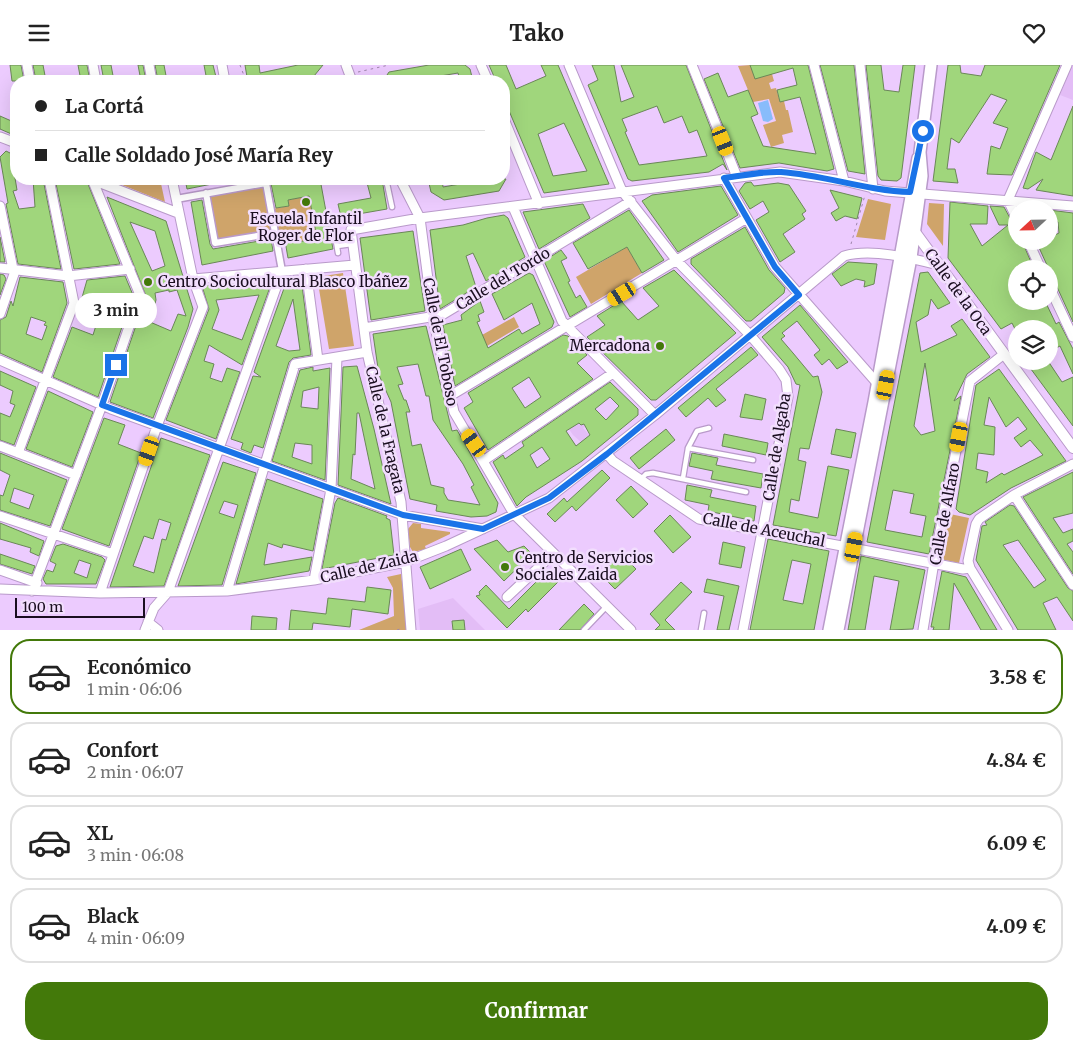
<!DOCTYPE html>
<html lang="es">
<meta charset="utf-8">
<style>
:root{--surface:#fff;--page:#f2f2f2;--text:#222;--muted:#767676;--line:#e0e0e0;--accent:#43790a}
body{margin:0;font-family:Merriweather,serif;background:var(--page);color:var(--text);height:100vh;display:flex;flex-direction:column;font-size:19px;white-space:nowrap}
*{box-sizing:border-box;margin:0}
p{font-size:16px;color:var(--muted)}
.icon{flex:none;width:28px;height:28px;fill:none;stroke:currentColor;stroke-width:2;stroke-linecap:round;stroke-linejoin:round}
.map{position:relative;height:565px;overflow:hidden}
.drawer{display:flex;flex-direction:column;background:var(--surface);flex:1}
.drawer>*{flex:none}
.top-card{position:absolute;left:10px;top:10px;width:500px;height:110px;border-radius:20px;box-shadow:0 5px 20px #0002;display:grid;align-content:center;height:110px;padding:0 25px;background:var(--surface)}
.needle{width:32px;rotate:248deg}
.tools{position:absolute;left:1008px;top:135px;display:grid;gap:10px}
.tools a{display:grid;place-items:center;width:50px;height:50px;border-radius:50%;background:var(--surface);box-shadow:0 5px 20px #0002;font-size:25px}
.scale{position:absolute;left:15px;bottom:12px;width:130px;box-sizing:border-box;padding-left:5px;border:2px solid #1a0e20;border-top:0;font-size:14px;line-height:18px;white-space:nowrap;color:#1a0e20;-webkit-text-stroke:4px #f2defd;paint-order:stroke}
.end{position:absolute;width:22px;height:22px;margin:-11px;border:6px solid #1a73e8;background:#fff;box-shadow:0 0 0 2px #fff}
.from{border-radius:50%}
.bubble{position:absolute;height:35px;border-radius:18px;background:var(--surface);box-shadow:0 5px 20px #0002;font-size:16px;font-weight:700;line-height:35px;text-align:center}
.car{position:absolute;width:15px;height:30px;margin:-15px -8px;border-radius:6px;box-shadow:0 0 4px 1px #0007;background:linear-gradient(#f5c518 24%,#345 0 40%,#f5c518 0 76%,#345 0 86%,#f5c518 0)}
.top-card b{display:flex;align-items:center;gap:18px;height:48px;font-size:19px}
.top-card b+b{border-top:1px solid var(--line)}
.top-card i{width:12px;height:12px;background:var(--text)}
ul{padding:9px 0 0;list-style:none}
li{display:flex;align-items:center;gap:15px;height:75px;margin:0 10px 8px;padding:0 15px;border:2px solid var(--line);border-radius:20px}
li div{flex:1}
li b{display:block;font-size:19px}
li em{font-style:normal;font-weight:700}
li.current{border-color:var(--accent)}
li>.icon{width:45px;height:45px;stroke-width:1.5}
.cta{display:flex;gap:10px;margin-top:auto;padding:10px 25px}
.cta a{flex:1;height:58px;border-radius:20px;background:var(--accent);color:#fff;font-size:20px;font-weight:700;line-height:58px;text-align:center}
header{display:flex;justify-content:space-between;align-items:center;height:65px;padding:0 25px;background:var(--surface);font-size:22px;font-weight:700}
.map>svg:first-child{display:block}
.built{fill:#e3bdf6}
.green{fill:#cfa46a}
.water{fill:#88bcfb}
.building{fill:#a0d67c;stroke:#6a8757;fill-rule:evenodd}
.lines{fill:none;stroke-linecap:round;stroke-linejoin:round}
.service-casing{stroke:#b99aca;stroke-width:7}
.pedestrian-casing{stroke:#b99aca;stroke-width:9}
.minor-casing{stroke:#b99aca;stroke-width:11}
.tertiary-casing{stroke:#b99aca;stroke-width:12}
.secondary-casing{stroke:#b99aca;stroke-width:14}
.path{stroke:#9f86ac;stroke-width:1;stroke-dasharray:2.5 4;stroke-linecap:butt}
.service{stroke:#fff;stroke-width:4.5}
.pedestrian{stroke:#fff;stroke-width:6}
.minor{stroke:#fff;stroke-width:9}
.tertiary{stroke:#fff;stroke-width:10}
.secondary{stroke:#fff;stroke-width:11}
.route{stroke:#1a73e8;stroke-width:6}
.poi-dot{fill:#43790a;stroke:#f2defd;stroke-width:2}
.labels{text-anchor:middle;stroke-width:5;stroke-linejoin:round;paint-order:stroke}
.poi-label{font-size:15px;fill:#1a0e20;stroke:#f2defd;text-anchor:start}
.street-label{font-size:15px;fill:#1a0e20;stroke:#f2defd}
</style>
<header><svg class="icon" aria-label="menu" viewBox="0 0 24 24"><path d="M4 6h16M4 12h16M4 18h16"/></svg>Tako<svg class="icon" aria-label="heart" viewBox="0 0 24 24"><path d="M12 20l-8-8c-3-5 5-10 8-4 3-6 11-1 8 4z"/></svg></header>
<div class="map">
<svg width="1073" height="565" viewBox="0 0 1073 565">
<rect width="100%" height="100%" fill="#eccbfe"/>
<path class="built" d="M1072 0H1073V35L1060 30Z
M585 333 601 349 583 363 591 372 581 377 573 370 560 351Z
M453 533 485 565H420L418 544Z"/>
<path class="green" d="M750 0 772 9 774 16 769 18 771 24 776 23 780 37 784 36 786 45H788L793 67 782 70 784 78 771 82 763 60 776 56 769 34 753 37 738 1Z
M107 114H160L165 137Z
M266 118 271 144 289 141 288 135 309 131 317 173 299 177 297 167 276 172 275 168 215 178 206 128Z
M868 134 891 139 885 175 856 172Z
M929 138 944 139 943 181 927 159Z
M627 182 642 208 591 239 576 212Z
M343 208 354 281 329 284 317 212Z
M514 252 519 262 487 281 482 270Z
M950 449 969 453 959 498 940 494Z
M413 458 421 459V463L450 467V469L425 481 426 484 413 487 410 482 408 464Z
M401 509 403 525H407L411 565H359L394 551 393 523 387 512Z"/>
<path class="water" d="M768 35 773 54 768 57 763 56 758 38Z"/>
<path class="building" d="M10 0H21L24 16H12Z
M33 0H43L46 16H36Z
M78 0H87L90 16H81Z
M101 0H111L114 16H104Z
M138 0H143L146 16H141Z
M155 0H164L167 16H158Z
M204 0H213L217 16H207Z
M245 0H259L260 8 298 0H323L314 11 288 16H254L247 12Z
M429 0H465L470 4 473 16H460L458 8 411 16H383L389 7Z
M489 0H506L516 24 546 11 541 0H558L609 119 544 128 504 34V16H496ZM564 58 587 106 553 111 538 69Z
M592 0H614L621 37 634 32 621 0H686L727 105 723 99 709 107 632 116 628 114 588 20 598 15ZM657 41 664 58 682 51 689 68 697 65 707 91 639 100 625 67 627 66 622 54Z
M750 0H808L834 104 827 106 779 98 740 103 704 14 718 8 728 32 748 25 758 49 751 52 763 81 816 89 800 32 780 37 777 25 797 20 793 3 755 14Z
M820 0H854L865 109 848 106Z
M866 0H881L884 25 899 27 903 0H915L901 113 897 116 881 115 878 111Z
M948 0H960L961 8 981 11 985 0H1060L1012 110 987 109 991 81 1000 84 1008 63 993 58 1007 35 991 29 959 78 951 73 947 104H955L958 118 933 116Z
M1073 41V131L1036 125 1043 114 1028 124 1023 123 1036 87 1051 95Z
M0 51 16 58V71L0 64Z
M6 86 16 91V102L13 101 17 125 13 126 19 144 35 142 33 114H43L61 204 18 199 6 139 8 138 0 92Z
M55 114H86L120 199 74 204Z
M185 114H222V117L187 124Z
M270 114H320L333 184 288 193 284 170 297 167 299 177 317 173 309 131 288 135 289 141 276 143Z
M366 114H382L387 144 341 152 338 139 371 133Z
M428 114H442L443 122 489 114H506L499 126 444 135 431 127Z
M751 117 754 121 778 118 789 120 806 146 802 149 805 154 783 169 795 187 780 197 756 155 769 147 763 136 750 144 739 126 745 118Z
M721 121 738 150 678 187 642 136 652 130Z
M830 125 862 133 857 154 845 151 836 156 831 148 839 143Z
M107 132 166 156 193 244 188 262 153 353 110 337 146 231ZM130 157 155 166 165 201 152 206ZM169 225V227L177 225 186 251 178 249 171 266 150 257 156 235 155 228Z
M202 135 210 179 213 184 271 174 273 186 202 200 191 137Z
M950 137 988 141 987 159H970L982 181 1008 160H999L990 141 1004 142 1016 164V176H1022L1031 197 1029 198 1031 204H1016V236H1045L1056 259 1059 257 1073 284V309L1060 281 1049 287V264H1015L1012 258 1001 264 948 193Z
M583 139 590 153 539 184 523 147Z
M629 145 664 195 642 208 627 182 588 204 573 178Z
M1049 145 1073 148V257L1036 176H1049V173L1059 168 1058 157 1049 156Z
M504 150 508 153 525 192 486 216 473 188 466 191 476 222 440 244 430 165 463 160 487 153Z
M745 162 769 205 785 223 784 228 751 256H746L691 199V194Z
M413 166 425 246 371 255 360 173Z
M0 172 5 197H0Z
M561 185 567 193 561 196 570 216 568 217 576 233 580 230 587 242 570 252 544 196Z
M848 197 877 199 874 219 864 222 865 216 856 214 841 221 832 209Z
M674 205 736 268 656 335H651L587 272 605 260 597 251 621 236 638 255 659 241 643 223Z
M928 207 950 238 938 244 931 234 928 250 916 257 921 287 957 270 951 261 962 254 990 292 967 309 954 336 961 331 929 489 867 477 920 208ZM925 298 935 366 921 370 914 361ZM893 425 914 429 910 448 926 451 922 472 885 465Z
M529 208 533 210 554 257 552 262 455 321 443 260 462 255 461 250 480 236 484 247 478 250 480 256 477 257 488 283 519 264 522 269 540 259 532 238 504 255 492 229Z
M0 209 4 210 6 214 0 230Z
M125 211 133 230 98 332 53 312 72 262 93 270 99 251 79 243 87 215Z
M20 212 63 217 67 238 42 307 0 288V255L6 252 11 236 13 241ZM31 252 46 257 44 260 47 261 42 275 26 269Z
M301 213 311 290 293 293 289 297 263 383 254 380 251 388 241 384 243 378 231 374 253 311 261 312 254 307 287 215ZM293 234 300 285 289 286 276 281Z
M267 216 270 222 242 300 209 280 204 296 214 299 210 313 222 317 227 303 240 307 216 374 166 355 209 244 202 221ZM259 230 242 275 212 264 219 245 216 235Z
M800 240 848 297 837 304 829 294 822 300 814 290 820 285 797 256 782 268 785 271 781 274 793 288 813 312 818 311 822 327 809 384 800 383 798 395 806 397 799 436 791 434 789 447 818 453 828 401 849 405 836 471 773 460 800 320 796 319 788 302 762 272Z
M426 261 452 366 457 365 498 438 496 447 487 451 471 452 436 446 437 440 410 434 391 337 379 310 373 269ZM418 299 426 331H429L433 355 463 399 474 420 471 422 480 440 448 435 444 428V423L431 420 421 379 412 381 406 347H410L406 335H404L398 320 403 319 397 302Z
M563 270 568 271 587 290 577 298 593 314 488 385 464 343 473 337 468 328ZM529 312 541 332 525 343 512 323Z
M751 282 758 290 716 324 726 335 716 342 708 333 686 352 678 343Z
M1025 296H1048L1062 317 1073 312V361Z
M357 301 374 364 391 439 338 420 343 302ZM357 348H359L375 424 351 414 353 389 355 390Z
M313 302V306L330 303 325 415 272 396 300 305ZM319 322 318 344 301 342 303 326ZM295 378 312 380V399L292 392Z
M999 304 1066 396 1011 423 970 450 959 447 956 444 976 320ZM989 332 1006 362 1018 352 1027 364 1014 373 1021 382 1030 375 1043 390 1004 410 1002 408 986 418 988 407 976 404 978 388 994 390 995 362 984 360Z
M0 306 36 322 14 380 0 375V348L10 352 15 340 10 338 13 326 0 320Z
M610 317 638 344V350L582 396 526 432 517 441 493 397 503 390 505 394 524 381 522 377ZM610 332 619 341 606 355 595 344ZM579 358 581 360 584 359 590 370 576 381 566 366ZM542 382 550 394 537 403 530 390Z
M48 326 93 347 72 402 26 384Z
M745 329 766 334 762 355 740 352Z
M104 353 125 360 118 379 141 388 109 481 62 464Z
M666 364 675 375 639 404 630 393Z
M836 364 856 368 851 393 831 389Z
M724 369 768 378 766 390 722 381Z
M161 373 210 390 164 521 110 522ZM159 454 171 458 166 475 162 474 154 508 133 501 144 471 153 474Z
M0 388 67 415 50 461 0 445V430L3 431 10 410 0 405ZM14 423 34 430 29 444 10 437Z
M692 388 718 393 716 400 763 409 761 423 711 414 713 406 689 401Z
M223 397 256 408 222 520 178 521ZM224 436 238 440 234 453 219 448Z
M602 405 610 413 576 446 572 441 555 457 547 449 564 433 567 437Z
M1073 407V448L1053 453 1063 468 1073 464V476L1067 479 1073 487V509L1023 432Z
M267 414 323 434 313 486 283 479 282 483 268 478 266 488 264 500 312 492 309 506 236 519Z
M687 420 712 425 710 432 756 441 754 456 708 446 709 440 685 435Z
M631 421 648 439 633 453 616 435Z
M338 433 387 451 386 453 390 455 394 490 322 504 335 438Z
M1010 440 1014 441 1068 523 1073 526V556L1057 532 1043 538 1056 565H1018L976 495 982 461 987 460 985 457ZM1018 475 1046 515 1034 523 1003 480Z
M670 450 691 472 673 488 654 466Z
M0 458 44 476 39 491 30 487 31 483 0 474Z
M768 474 829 486 814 565H750ZM792 495 811 499 803 539 783 535Z
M497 475 508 487 524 481 532 489 504 516 474 484Z
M723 477 745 482 741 503 719 499Z
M63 479 102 492 105 495 96 519H46L43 514 47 505 53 507 56 499 50 496 56 481ZM79 495 91 499 87 513 74 508Z
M461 484 471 505 430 524 420 502Z
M0 489 35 501 32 509 0 499Z
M621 489 636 504 615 524 600 509Z
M861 491 925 505 913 564 890 565 899 516 874 511 865 565H848Z
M549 504 560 515 528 547 526 544 507 563 476 531 480 530 479 527 486 520 509 544Z
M942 506 966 512 997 565H981L954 518 949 565H933L934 562H931Z
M707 514 739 521 729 565H717L724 531 704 527Z
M681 517 692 527 665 555 675 565H655L660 560 650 549Z
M367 522 391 525 388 549 352 544 350 562 313 558 312 565H289L291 545 326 549 328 533 365 537Z
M584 539 594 549 580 565H559Z
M252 551 277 553 276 565H251Z
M464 555 465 565H453L452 556Z"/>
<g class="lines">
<defs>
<path id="service" d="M386 114 392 142
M386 117 395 114
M332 153 338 188
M337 181 352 179
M688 383 697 366 709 363
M683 413 688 383 753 395
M641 414 646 409 653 408 746 427
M584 565 606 542
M701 565 704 548"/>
<path id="pedestrian" d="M206 128 215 178 275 168
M176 134 266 118 282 206"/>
<path id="minor" d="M27 0 30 16
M93 0 96 16
M149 0 152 16
M222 0 225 16
M346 0 352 16
M481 0 488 16
M569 0 622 126 677 196 750 270 779 304 786 315 788 332 743 565
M692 0 737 112
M814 0 844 116
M860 0 873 124
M504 54 539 139
M0 72 16 78
M724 113 775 202 877 318
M400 114 420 153 433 253 454 347 514 449 631 565
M93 115 178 148
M0 141 14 209 0 249
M513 142 562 256 655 350
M1016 152 1008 135 1067 0
M1028 176 1041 204
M0 203 68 211 130 204
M306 204 318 295
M193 214 355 200
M1049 221 1073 272
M364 263 442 250 631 136
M0 295 111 344 403 450 483 464
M450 331 747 153
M0 381 76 410
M18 388 74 238 49 114
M607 389 613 396 699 454 963 504 970 503
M483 396 613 308
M1014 430 1073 520
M0 451 113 489
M0 505 37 518
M314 515 331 424 337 293
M0 524 100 528 227 526 314 515 405 497 446 481 549 433 655 350 844 191C871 183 911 193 938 200
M32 526 102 340 140 230 92 114
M227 526 295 299 367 287
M100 528 157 361 203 242 193 214 172 114
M507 532 553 489
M148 557 158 565
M145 565 154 543 168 527 282 206
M411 565 401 437 367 287 351 165 420 153 780 107 844 116 885 126 1073 141
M923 565 935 491 970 316 1004 289
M1008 565 970 503 968 496 976 459 979 454 1014 430 1073 399"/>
<path id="tertiary" d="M915 167 1073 383"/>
<path id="secondary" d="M829 565 874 337 918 93
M838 565 911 193 922 111 920 87 931 0"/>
</defs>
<use href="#service" class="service-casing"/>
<use href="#pedestrian" class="pedestrian-casing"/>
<use href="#minor" class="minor-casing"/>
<use href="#tertiary" class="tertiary-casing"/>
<use href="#secondary" class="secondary-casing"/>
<path class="path" d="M240 0 246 16
M358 7 389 0
M308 16 338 11
M159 114H160
M851 179 865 130
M397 565 403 563"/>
<use href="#service" class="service"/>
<use href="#pedestrian" class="pedestrian"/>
<use href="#minor" class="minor"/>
<use href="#tertiary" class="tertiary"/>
<use href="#secondary" class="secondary"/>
</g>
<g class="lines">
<path class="route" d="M116 300 102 340 403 450 483 464 549 433 607 389 799 230 775 202 724 113C742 111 763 106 781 107 825 110 867 126 910 127L923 66"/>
</g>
<g class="poi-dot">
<circle cx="306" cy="137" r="5"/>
<circle cx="148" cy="217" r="5"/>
<circle cx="660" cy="281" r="5"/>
<circle cx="505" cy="502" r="5"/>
</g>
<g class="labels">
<g class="poi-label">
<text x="306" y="159" text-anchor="middle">Escuela Infantil<tspan x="306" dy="17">Roger de Flor</tspan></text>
<text x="158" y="222">Centro Sociocultural Blasco Ibáñez</text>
<text x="650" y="286" text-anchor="end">Mercadona</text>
<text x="515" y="498">Centro de Servicios<tspan x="515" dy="17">Sociales Zaida</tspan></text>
</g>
<g class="street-label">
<text transform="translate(503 214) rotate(-31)" y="5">Calle del Tordo</text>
<text transform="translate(958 227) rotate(54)" y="5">Calle de la Oca</text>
<text transform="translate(440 277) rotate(79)" y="5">Calle de El Toboso</text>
<text transform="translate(385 365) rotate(77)" y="5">Calle de la Fragata</text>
<text transform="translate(777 382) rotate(-81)" y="5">Calle de Algaba</text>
<text transform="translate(945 449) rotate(-79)" y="5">Calle de Alfaro</text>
<text transform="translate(764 465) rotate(11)" y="5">Calle de Aceuchal</text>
<text transform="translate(369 502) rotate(-13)" y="5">Calle de Zaida</text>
</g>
</g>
</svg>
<div class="tools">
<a><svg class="needle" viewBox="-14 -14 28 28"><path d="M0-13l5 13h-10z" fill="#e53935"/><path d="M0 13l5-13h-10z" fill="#767676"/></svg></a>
<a><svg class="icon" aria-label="locate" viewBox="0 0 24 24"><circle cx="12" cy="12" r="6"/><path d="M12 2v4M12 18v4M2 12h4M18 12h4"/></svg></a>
<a><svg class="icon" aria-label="layers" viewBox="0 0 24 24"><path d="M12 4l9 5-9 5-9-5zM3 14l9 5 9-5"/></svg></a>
</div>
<div class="scale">100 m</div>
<i class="end from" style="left:923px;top:66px"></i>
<i class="end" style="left:116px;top:300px"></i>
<div class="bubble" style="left:75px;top:228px;width:82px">3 min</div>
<i class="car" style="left:723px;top:76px;rotate:158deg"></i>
<i class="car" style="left:622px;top:229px;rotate:239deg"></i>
<i class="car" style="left:886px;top:320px;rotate:11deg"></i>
<i class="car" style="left:959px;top:372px;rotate:191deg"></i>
<i class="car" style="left:474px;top:378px;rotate:324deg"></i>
<i class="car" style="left:149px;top:386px;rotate:199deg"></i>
<i class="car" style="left:854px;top:482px;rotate:11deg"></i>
<div class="top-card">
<b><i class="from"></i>La Cortá</b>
<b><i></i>Calle Soldado José María Rey</b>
</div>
</div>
<section class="drawer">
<ul>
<li class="current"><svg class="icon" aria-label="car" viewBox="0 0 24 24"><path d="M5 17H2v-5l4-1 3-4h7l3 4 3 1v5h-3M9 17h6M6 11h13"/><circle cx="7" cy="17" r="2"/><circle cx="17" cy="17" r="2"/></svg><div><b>Económico</b><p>1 min · 06:06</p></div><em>3.58 €</em></li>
<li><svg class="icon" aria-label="car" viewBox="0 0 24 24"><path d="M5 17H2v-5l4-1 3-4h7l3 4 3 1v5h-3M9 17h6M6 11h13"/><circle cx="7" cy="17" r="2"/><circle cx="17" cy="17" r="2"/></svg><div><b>Confort</b><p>2 min · 06:07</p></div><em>4.84 €</em></li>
<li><svg class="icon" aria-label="car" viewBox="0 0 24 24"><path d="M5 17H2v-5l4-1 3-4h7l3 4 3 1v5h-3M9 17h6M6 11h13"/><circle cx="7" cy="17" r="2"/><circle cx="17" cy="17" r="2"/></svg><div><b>XL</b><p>3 min · 06:08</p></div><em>6.09 €</em></li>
<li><svg class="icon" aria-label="car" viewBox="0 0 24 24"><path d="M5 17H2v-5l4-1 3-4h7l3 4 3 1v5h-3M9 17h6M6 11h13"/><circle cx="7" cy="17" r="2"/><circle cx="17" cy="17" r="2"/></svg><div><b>Black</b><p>4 min · 06:09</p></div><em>4.09 €</em></li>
</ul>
<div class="cta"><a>Confirmar</a></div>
</section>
